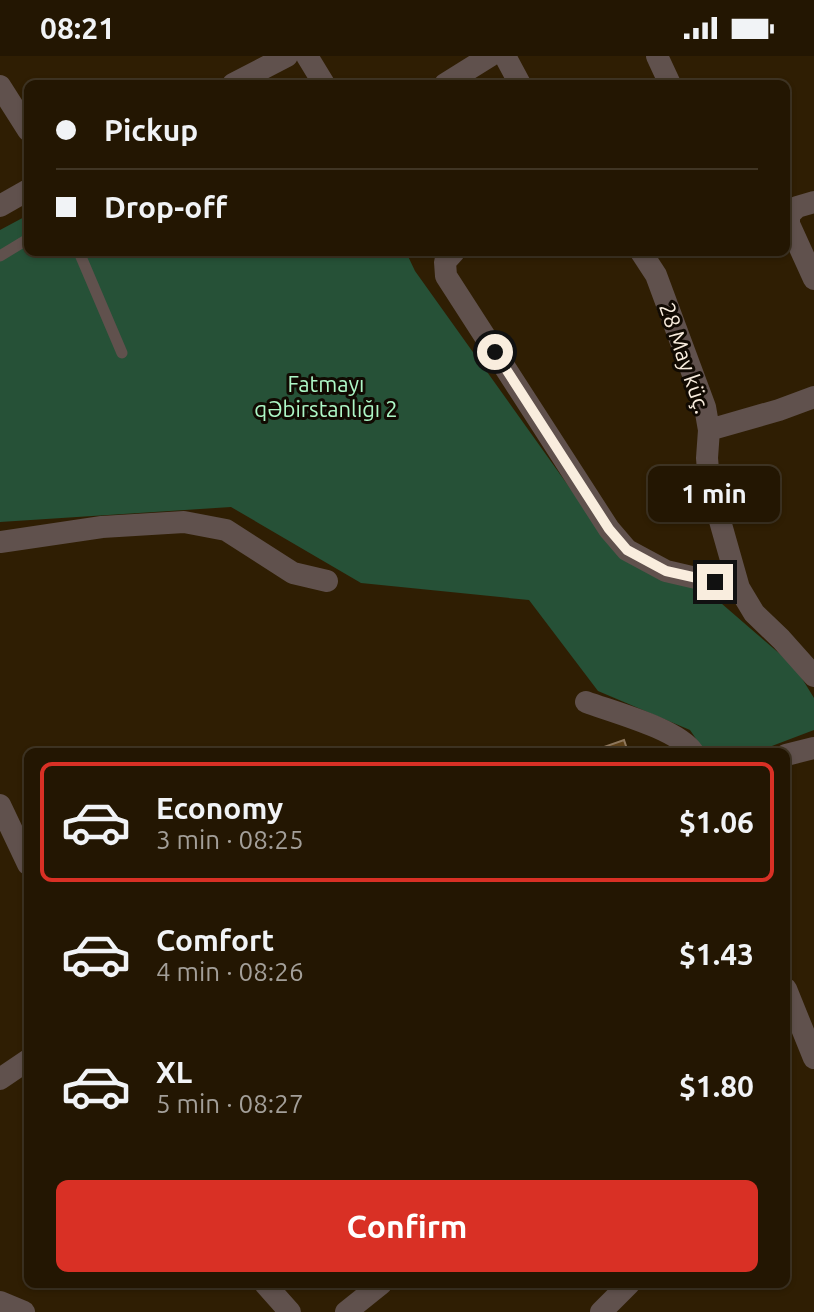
<!DOCTYPE html>
<meta charset="utf-8">
<style>
:root{--surface:#231602;--page:#2b1f0c;--text:#f1f3f6;--muted:#a39f99;--line:#403524;--accent:#d93025}
body{margin:0;font-family:Ubuntu,sans-serif;background:var(--page);color:var(--text);height:100vh;display:flex;flex-direction:column;font-size:30px;white-space:nowrap}
*{box-sizing:border-box;margin:0}
p{font-size:26px;color:var(--muted)}
.icon{flex:none;width:44px;height:44px;fill:none;stroke:currentColor;stroke-width:2;stroke-linecap:round;stroke-linejoin:round}
.map{position:relative;flex:1;overflow:hidden}
.sheet{position:absolute;left:24px;top:692px;width:766px;height:540px;display:flex;flex-direction:column;background:var(--surface);border-radius:12px;box-shadow:0 2px 6px #0004,0 0 0 2px var(--line)}
.sheet>*{flex:none}
.banner{position:absolute;left:24px;top:24px;width:766px;height:176px;border-radius:12px;box-shadow:0 2px 6px #0004,0 0 0 2px var(--line);display:grid;align-content:center;height:176px;padding:0 32px;background:var(--surface)}
.end{position:absolute;width:36px;height:36px;margin:-18px;border:10px solid #f9edde;background:#111;box-shadow:0 0 0 4px #111}
.from{border-radius:50%}
.bubble{position:absolute;height:56px;border-radius:12px;background:var(--surface);box-shadow:0 2px 6px #0004,0 0 0 2px var(--line);font-size:26px;font-weight:600;line-height:56px;text-align:center}
.banner b{display:flex;align-items:center;gap:28px;height:76px;font-size:30px}
.banner b+b{border-top:2px solid var(--line)}
.banner i{width:20px;height:20px;background:var(--text)}
ul{padding:14px 0 0;list-style:none}
li{display:flex;align-items:center;gap:24px;height:120px;margin:0 16px 12px;padding:0 16px;border:4px solid transparent;border-radius:12px}
li div{flex:1}
li b{display:block;font-size:30px}
li em{font-style:normal;font-weight:600}
li.active{border-color:var(--accent)}
li>.icon{width:72px;height:72px;stroke-width:1.5}
.cta{display:flex;gap:16px;margin-top:auto;padding:16px 32px}
.cta a{flex:1;height:92px;border-radius:12px;background:var(--accent);color:#fff;font-size:32px;font-weight:600;line-height:92px;text-align:center}
.status{display:flex;justify-content:space-between;align-items:center;height:56px;padding:0 40px;background:var(--surface);direction:ltr}
.status svg{height:22px;fill:currentColor}
.map>svg:first-child{display:block}
.green{fill:#265137}
.building{fill:#5e4118;stroke:#8f785d;stroke-width:2}
.lines{fill:none;stroke-linecap:round;stroke-linejoin:round}
.lane{stroke:#60514d;stroke-width:11}
.street{stroke:#60514d;stroke-width:22}
.route{stroke:#f9edde;stroke-width:10}
.labels{text-anchor:middle;stroke-width:6;stroke-linejoin:round;paint-order:stroke}
.street-label{font-size:22px;fill:#f9edde;stroke:#110a02}
.park-label{font-size:22px;fill:#adf7c6;stroke:#110a02}
</style>
<div class="status"><b>08:21</b><svg viewBox="0 0 49 12"><path d="M0 12V9h3v3zM5 12V6h3v6zM10 12V3h3v9zM15 12V0h3v12zM26 1h20v11H26zM47 4h2v5h-2z"/></svg></div>
<div class="map">
<svg width="814" height="1256" viewBox="0 0 814 1256">
<rect width="100%" height="100%" fill="#2f1e03"/>
<path class="green" d="M28 159V196H406L415 215 617 498 714 541 795 611 814 642V674L756 696H705L690 674 598 635 529 544 361 527 231 451 0 466V174Z"/>
<path class="building" d="M624 684 628 696H599L598 693Z"/>
<g class="lines">
<path class="lane" d="M79 196 122 297
M0 200 28 183"/>
<path class="street" d="M307 0 324 28
M505 0 520 28
M657 0 670 28
M233 28 287 0
M445 28 490 0
M0 30 28 74
M814 146 797 151 789 159V168L814 223
M0 150 28 134
M454 196 445 206 446 220 609 473 627 494 666 515 739 532
M641 196 656 219 705 351 709 374 707 402 709 426 739 532 754 557 781 583 814 620
M709 374 779 354 814 341
M0 486 102 471 184 466 226 474 293 517 327 525
M586 646C613 656 678 673 693 696
M786 699 814 692
M0 749 28 808
M786 933 814 1002
M0 1023 28 1004
M265 1228 290 1256
M0 1246 24 1256
M346 1256 381 1228
M601 1256 629 1228"/>
</g>
<g class="lines">
<path class="route" d="M495 296 609 473 627 494 666 515 715 526"/>
</g>
<g class="labels">
<g class="street-label">
<text transform="translate(685 302) rotate(71)" y="8">28 May küç.</text>
</g>
<g class="park-label">
<text x="326" y="336">Fatmayı<tspan x="326" dy="25">qəbirstanlığı 2</tspan></text>
</g>
</g>
</svg>
<i class="end from" style="left:495px;top:296px"></i>
<i class="end" style="left:715px;top:526px"></i>
<div class="bubble" style="left:648px;top:410px;width:132px">1 min</div>
<div class="banner">
<b><i class="from"></i>Pickup</b>
<b><i></i>Drop-off</b>
</div>
<section class="sheet">
<ul>
<li class="active"><svg class="icon" aria-label="car" viewBox="0 0 24 24"><path d="M5 17H2v-5l4-1 3-4h7l3 4 3 1v5h-3M9 17h6M6 11h13"/><circle cx="7" cy="17" r="2"/><circle cx="17" cy="17" r="2"/></svg><div><b>Economy</b><p>3 min · 08:25</p></div><em>$1.06</em></li>
<li><svg class="icon" aria-label="car" viewBox="0 0 24 24"><path d="M5 17H2v-5l4-1 3-4h7l3 4 3 1v5h-3M9 17h6M6 11h13"/><circle cx="7" cy="17" r="2"/><circle cx="17" cy="17" r="2"/></svg><div><b>Comfort</b><p>4 min · 08:26</p></div><em>$1.43</em></li>
<li><svg class="icon" aria-label="car" viewBox="0 0 24 24"><path d="M5 17H2v-5l4-1 3-4h7l3 4 3 1v5h-3M9 17h6M6 11h13"/><circle cx="7" cy="17" r="2"/><circle cx="17" cy="17" r="2"/></svg><div><b>XL</b><p>5 min · 08:27</p></div><em>$1.80</em></li>
</ul>
<div class="cta"><a>Confirm</a></div>
</section>
</div>
